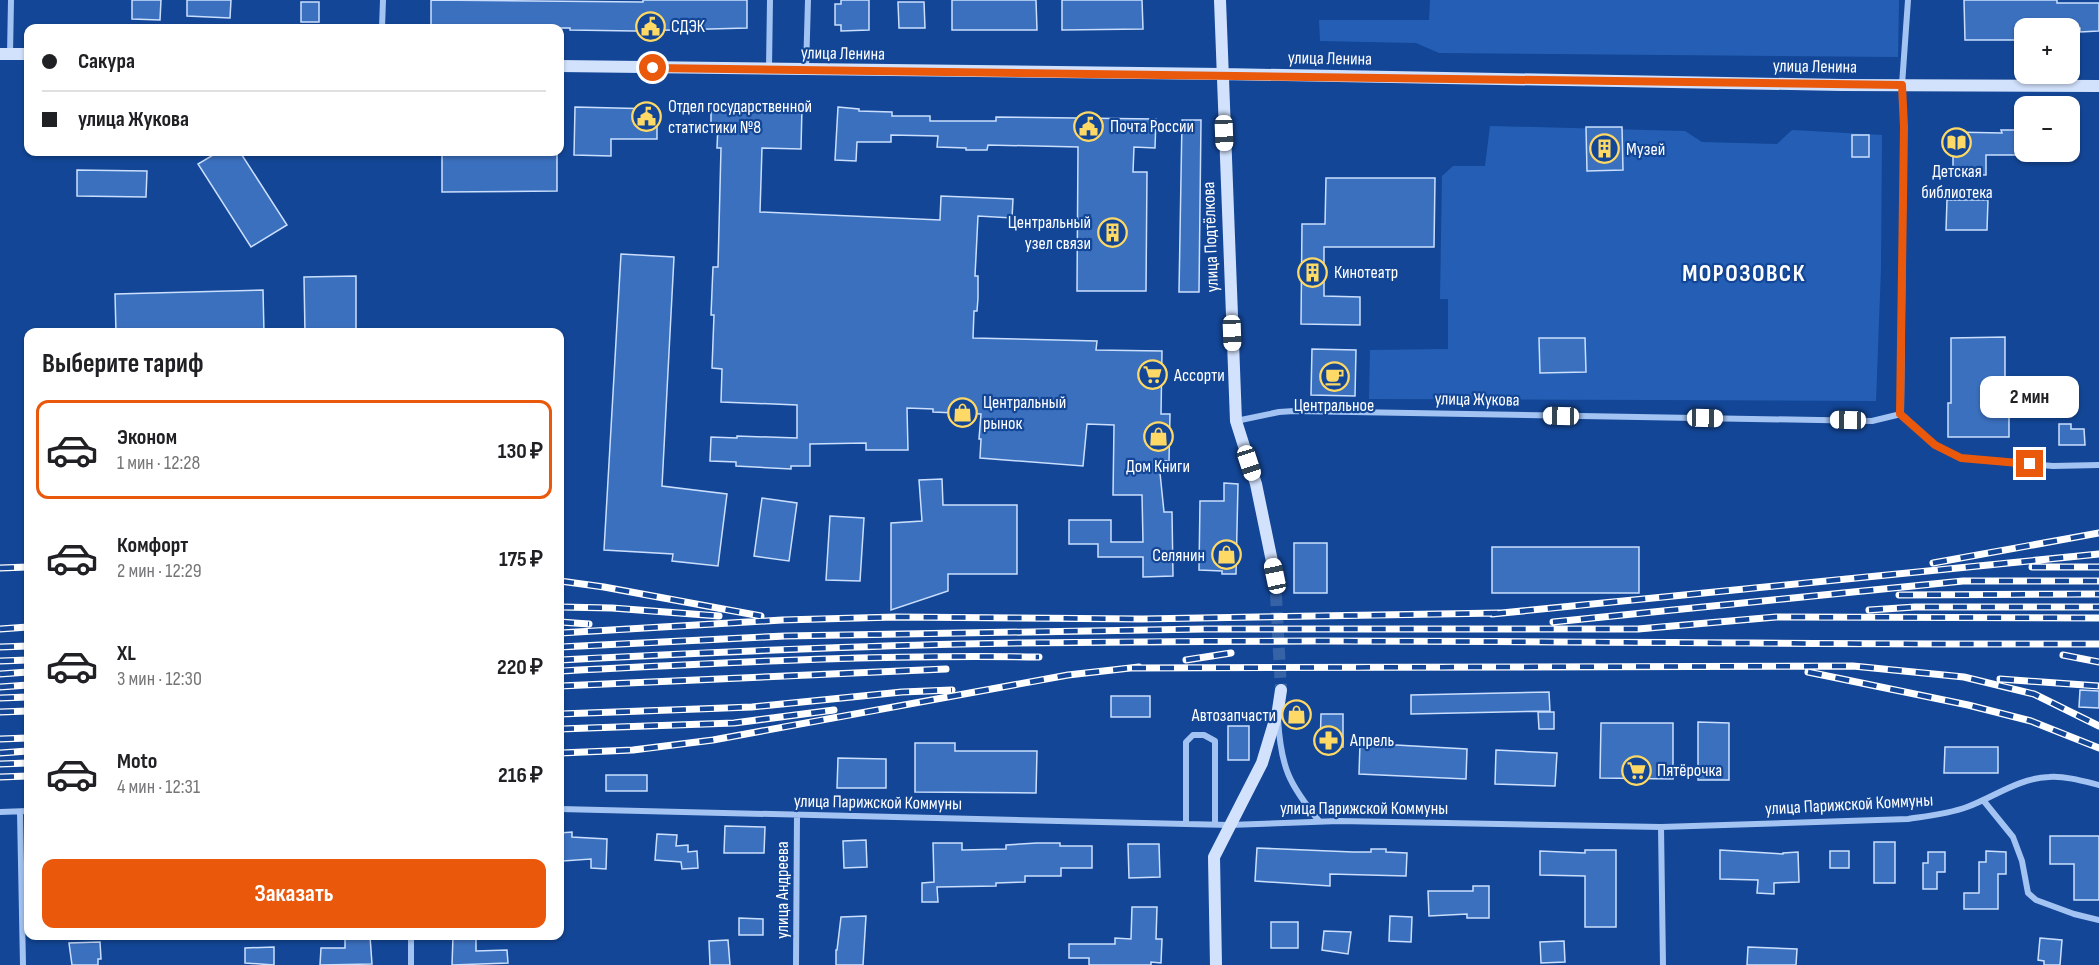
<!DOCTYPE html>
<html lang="ru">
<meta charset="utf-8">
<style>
:root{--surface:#fff;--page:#f2f2f2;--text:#202124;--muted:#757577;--line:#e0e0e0;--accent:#ea580c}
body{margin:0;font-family:"Sofia Sans Condensed",sans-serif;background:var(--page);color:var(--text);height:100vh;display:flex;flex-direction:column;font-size:22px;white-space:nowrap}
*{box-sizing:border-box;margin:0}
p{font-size:20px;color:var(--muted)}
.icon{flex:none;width:33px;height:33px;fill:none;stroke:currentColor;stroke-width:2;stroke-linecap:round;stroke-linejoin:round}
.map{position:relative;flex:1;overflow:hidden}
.details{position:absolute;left:24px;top:328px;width:540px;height:612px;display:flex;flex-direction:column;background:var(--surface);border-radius:12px;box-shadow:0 2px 4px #0004}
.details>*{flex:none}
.top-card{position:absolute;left:24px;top:24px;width:540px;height:132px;border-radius:12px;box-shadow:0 2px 4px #0004;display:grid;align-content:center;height:132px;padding:0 18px;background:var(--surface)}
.buttons{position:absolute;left:2014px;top:18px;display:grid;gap:12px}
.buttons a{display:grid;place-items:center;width:66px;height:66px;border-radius:12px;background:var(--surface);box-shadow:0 2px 4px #0004;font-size:30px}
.end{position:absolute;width:27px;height:27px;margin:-14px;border:8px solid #ea580c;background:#fff;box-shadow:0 0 0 3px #fff}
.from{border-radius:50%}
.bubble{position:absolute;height:42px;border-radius:12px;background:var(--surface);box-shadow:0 2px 4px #0004;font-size:20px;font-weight:700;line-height:42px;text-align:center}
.car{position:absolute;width:18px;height:36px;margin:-18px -9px;border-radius:8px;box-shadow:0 0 4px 2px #0007;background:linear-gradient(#fff 24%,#345 0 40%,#fff 0 76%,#345 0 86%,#fff 0)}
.top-card b{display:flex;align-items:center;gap:21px;height:57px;font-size:22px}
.top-card b+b{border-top:2px solid var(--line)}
.top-card i{width:15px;height:15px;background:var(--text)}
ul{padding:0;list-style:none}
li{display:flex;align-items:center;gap:18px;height:99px;margin:0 12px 9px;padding:0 6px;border:3px solid transparent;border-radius:12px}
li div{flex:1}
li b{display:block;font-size:22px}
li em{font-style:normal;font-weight:700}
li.selected{border-color:var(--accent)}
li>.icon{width:54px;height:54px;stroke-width:1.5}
h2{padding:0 18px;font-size:27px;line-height:72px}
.cta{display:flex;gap:12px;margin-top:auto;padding:12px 18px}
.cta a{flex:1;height:69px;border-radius:12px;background:var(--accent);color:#fff;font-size:24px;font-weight:700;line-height:69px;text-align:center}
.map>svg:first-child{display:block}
.green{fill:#255fb5}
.building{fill:#3b70be;stroke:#cadffd;stroke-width:1.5}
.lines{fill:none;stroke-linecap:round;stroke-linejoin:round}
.secondary-tunnel{stroke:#3662a6;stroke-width:12;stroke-dasharray:12 6;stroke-linecap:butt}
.street{stroke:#a3c3f3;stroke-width:6}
.secondary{stroke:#d2e2fd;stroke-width:12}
.rail-casing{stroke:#fff;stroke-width:7}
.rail{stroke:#134696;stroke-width:4.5;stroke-dasharray:14;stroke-linecap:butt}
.route{stroke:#ea580c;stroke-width:8}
.labels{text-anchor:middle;stroke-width:4.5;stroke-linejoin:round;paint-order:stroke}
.poi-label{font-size:18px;fill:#fff;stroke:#134696;text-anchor:start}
.street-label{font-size:18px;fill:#fff;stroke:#134696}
.district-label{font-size:24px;font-weight:bold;letter-spacing:1.5px;fill:#fff;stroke:#134696}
</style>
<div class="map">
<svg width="2099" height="965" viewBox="0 0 2099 965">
<rect width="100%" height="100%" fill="#134696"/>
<path class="green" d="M1430 0H1899L1898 57 1439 53 1416 43 1320 41 1319 20H1429Z
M1490 126 1685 131 1702 142 1777 144 1792 130 1882 135 1881 268 1876 401 1369 399 1370 350 1448 349V299H1440L1442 176 1453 166H1485Z"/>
<path class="building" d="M132 0H161L160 20 132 19Z
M187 0H231L230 18 187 16Z
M431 0 643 2V0H747V28L635 31 570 30V28H431Z
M841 0H869V30L841 31V25H835V4H841Z
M952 0H1036L1037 30H952Z
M1062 0H1142L1143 29 1062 30Z
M1964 0H2057V3H2099V31L2080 32V28H2025V40H1965Z
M301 2H319V22H301Z
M898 2H924L925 28H899Z
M711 106 802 107 801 149 762 148 760 212 940 220 941 196 1013 199 1012 218 978 216 975 276H978V298L977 311H974L973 338 1097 341 1096 350 1162 351 1161 414H1170L1169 461H1165V473H1160L1164 512H1172L1173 576 1143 577V557H1098V544H1069V520H1111V542H1143L1142 495H1113L1114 425 1087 424 1083 466 980 458 981 439H979L981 414 933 412V409L907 408 908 450H866V443L810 444V466H791V469L736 466V462L710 461 711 437 737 438V436L797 438V405L721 402 722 369 712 368 714 315H711L713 267H718L721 148H717L718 125H711Z
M575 107 657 109V139H611V156L574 155Z
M838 107 859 109V111L892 112V116H930V121H996V117L1156 119 1155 148 1134 147 1133 172H1147L1146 291H1077L1078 147 988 145 987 150H966V148L937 147 938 136 891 135V142H857L856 161 835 160Z
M1182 120H1201L1199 292H1179Z
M1586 127H1622L1623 170 1587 171Z
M2001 130H2022L2023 155H1986V175L1953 174V132L2002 133Z
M1852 135H1869V157H1852Z
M218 152H240L287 225 251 247 198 164Z
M442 152H557V191L442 192Z
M77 170 147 171 146 197 77 196Z
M1326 178H1435L1434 247H1324V296L1360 297V325L1301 324 1302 224H1325Z
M1947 200H1988L1987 230H1946Z
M621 254 674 257 662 486 727 494 718 566 672 561 673 554 604 550Z
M356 276V333H305L304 277Z
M263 290 264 333H116L115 294Z
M2005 337V403H2009V437H1948V403H1951V338Z
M1539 338H1585L1586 372 1540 373Z
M1312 349 1356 350 1355 396 1311 395Z
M2059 424H2071V429H2084L2085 445H2059Z
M942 479 943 505H1017V574H948V591L891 610V523L922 521 919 480Z
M1224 483 1238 484 1236 574H1222V571L1199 570 1200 501H1224Z
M762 498 797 503 789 561 754 556Z
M830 516 864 518 860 581 826 580Z
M1294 543H1327V593H1294Z
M1492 547H1639V593H1492Z
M2080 690 2099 691V708L2079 707Z
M1549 692 1550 711 1411 714V695Z
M1111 696H1150V717H1111Z
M1538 712H1554V729H1539Z
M1321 714H1343V747H1320Z
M1698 722 1729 723V780H1698Z
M1601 723H1673V779L1600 778Z
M1228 726H1249V760H1228Z
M915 743H955V751H1037L1036 793 915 792Z
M1360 743 1467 749 1466 779 1359 774Z
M1945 747H1998V773H1944Z
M1496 750 1557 753 1555 786 1495 784Z
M838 758 886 759V788H837Z
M606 775H647V791H606Z
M725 826 765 827 764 853H724Z
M572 832V837L607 839 606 869 591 868V859L563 861 562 855H560V833Z
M657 834 677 835 676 846 688 845V852L697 851 698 868 682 869 681 862 655 860Z
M2050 836H2099V900H2074V864H2050Z
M866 840 867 867 844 868 843 841Z
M1874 842H1895V883H1874Z
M933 843H962V850L1006 849V845L1037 843H1060V846H1092V868H1061V876H1025V882L996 883V886L937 887 938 902H922V883L934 882Z
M1128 844H1159L1160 877 1129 878Z
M1257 848 1353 852H1371V849H1386V852L1407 853 1406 876 1330 874V886L1255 881Z
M1585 850H1616V927H1585V876L1540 875V851L1585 853Z
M1720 850 1783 854V853L1798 852 1799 882 1774 883V894L1757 893 1758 880 1720 879Z
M1830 851H1849V868H1830Z
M1986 851 2006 852V874H1998V909H1964V893H1979V862H1986Z
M1928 852H1945V872H1937V889H1923V863H1928Z
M1473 886H1489V918H1467V914L1429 916 1428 891H1473Z
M1132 907H1157L1156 939H1162L1161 963 1151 962V965H1089V958H1069V944H1115V938L1131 939Z
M866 916 863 965H836V950H837L841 917Z
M1390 916 1412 917 1411 942 1389 941Z
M739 918 763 919V935H739Z
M1271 922H1298V948H1271Z
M1324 931 1351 932 1348 954 1322 950Z
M345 936H370L372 964 320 965 321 948H345Z
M453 936H476V951L507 950 508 963 452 965Z
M2040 938 2062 940 2060 965H2044V961L2038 960Z
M728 940 730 965H710L709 941Z
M1564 941 1565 962 1541 963 1540 942Z
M100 942 101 959H98V965H72L69 943Z
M274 947V965L245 963V948Z
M1748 947 1797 949 1796 965H1747Z"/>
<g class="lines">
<path class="secondary-tunnel" d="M1275 576 1281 690"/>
<path class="street" d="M382 28 383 0
M10 54 11 0
M769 68 770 0
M806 70 808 0
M1901 414 1904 127 1902 85 1908 0
M1901 414 1935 445 1961 458 2053 466 2099 465
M1236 421 1279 412 1294 411 1872 421 1901 414
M1278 719C1281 768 1289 784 1319 821
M1983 800 2013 837 2022 861 2028 893 2036 900 2074 914 2099 920
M560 809 1229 825 1339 821 1661 827 1908 819C1928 816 1948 814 1967 807 1994 797 2019 778 2049 777 2066 776 2083 781 2099 785
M0 812 28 811
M20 812 23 965
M1186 824V742L1193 735H1204L1215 741V824
M1661 827 1663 965
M411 965V936
M796 965 797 815"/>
<path class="secondary" d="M1220 0 1236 421 1256 484 1275 576
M0 54H28
M560 66 1222 74 1842 85 2099 86
M1216 965 1214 857 1262 763 1278 710 1281 690"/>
<defs>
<path id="rail" d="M1933 563 2099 533
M2032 567H2099
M0 568 28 567
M560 581 604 587 761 616
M1899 595 2099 594
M560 607 612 608 719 616
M1869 610 1915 607H2099
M1492 614 2099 554
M560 622 589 624
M1553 622 1963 581H2099
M0 629 28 627
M560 633 782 620 896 617 1142 619 1499 613
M0 647 28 646
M560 647 785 636 1205 629H1638L1776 617 2099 618
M2063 655 2099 662
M560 660C693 653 827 647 962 644 1341 637 1720 645 2099 644
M1186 660 1231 653
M0 661 28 660
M1132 668 1853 666 1964 677 2034 694 2099 726
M560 671C719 663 879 654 1039 657
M1808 672 1968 705 2031 721 2099 748
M0 674 28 672
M2000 679 2099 686
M560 686 946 669
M0 687 28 685
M0 698 28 697
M0 712 28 711
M560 714 752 707 902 692 952 690
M560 729 734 723 834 710
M0 739 28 738
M0 753 28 751
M560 753 633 750 713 740 1068 675 1139 667
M0 764 28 763
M0 777 28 776"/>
</defs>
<use href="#rail" class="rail-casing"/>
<use href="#rail" class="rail"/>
</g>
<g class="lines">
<path class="route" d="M653 68 1902 85 1904 127 1900 414 1935 445 1961 458 2030 464"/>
</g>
<defs>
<symbol id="civic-ring" viewBox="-11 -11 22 22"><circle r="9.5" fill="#134696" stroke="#ffd965" stroke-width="1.5"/><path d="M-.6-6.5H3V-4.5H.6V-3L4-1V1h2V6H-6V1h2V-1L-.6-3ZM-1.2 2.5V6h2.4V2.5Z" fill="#ffd965"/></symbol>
<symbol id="library-ring" viewBox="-11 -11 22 22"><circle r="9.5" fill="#134696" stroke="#ffd965" stroke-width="1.5"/><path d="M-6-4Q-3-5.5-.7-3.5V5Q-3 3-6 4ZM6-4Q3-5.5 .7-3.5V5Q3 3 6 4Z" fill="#ffd965"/></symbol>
<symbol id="building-ring" viewBox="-11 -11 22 22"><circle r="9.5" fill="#134696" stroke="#ffd965" stroke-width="1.5"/><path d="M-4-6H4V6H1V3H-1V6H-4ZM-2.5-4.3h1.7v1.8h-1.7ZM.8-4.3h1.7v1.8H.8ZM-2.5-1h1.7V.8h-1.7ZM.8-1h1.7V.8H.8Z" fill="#ffd965"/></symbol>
<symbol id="supermarket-ring" viewBox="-11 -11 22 22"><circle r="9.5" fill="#134696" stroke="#ffd965" stroke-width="1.5"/><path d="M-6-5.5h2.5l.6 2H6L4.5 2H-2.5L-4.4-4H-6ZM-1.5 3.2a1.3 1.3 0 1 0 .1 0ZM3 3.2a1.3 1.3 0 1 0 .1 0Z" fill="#ffd965"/></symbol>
<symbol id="cafe-ring" viewBox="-11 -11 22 22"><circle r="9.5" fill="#134696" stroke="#ffd965" stroke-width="1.5"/><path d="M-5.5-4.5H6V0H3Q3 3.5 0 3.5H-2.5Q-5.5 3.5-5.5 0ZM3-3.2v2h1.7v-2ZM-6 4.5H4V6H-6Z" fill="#ffd965"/></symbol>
<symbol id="shop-ring" viewBox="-11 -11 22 22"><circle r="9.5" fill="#134696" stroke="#ffd965" stroke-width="1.5"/><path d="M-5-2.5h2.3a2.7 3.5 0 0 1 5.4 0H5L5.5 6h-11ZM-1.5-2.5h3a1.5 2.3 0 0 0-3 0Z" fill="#ffd965"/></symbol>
<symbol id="pharmacy-ring" viewBox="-11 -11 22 22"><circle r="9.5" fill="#134696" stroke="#ffd965" stroke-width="1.5"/><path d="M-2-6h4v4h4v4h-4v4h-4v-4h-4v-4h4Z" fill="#ffd965"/></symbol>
</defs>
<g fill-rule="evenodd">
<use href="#civic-ring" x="634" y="10" width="33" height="33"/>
<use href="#civic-ring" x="630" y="100" width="33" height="33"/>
<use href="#civic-ring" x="1072" y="110" width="33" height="33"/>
<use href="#library-ring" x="1940" y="126" width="33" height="33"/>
<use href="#building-ring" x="1588" y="132" width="33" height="33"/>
<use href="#building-ring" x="1096" y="216" width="33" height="33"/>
<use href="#building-ring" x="1296" y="256" width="33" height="33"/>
<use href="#supermarket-ring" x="1136" y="358" width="33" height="33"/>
<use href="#cafe-ring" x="1318" y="360" width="33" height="33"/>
<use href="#shop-ring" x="946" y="396" width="33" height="33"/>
<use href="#shop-ring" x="1142" y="420" width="33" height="33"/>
<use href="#shop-ring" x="1210" y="538" width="33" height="33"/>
<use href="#shop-ring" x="1280" y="698" width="33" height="33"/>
<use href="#pharmacy-ring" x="1312" y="724" width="33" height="33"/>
<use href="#supermarket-ring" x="1620" y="754" width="33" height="33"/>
</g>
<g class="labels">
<g class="poi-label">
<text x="671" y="32">СДЭК</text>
<text x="668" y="112">Отдел государственной<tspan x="668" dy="21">статистики №8</tspan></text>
<text x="1110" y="132">Почта России</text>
<text x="1626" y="155">Музей</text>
<text x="1957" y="177" text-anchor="middle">Детская<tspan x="1957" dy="21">библиотека</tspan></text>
<text x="1091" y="228" text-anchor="end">Центральный<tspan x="1091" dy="21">узел связи</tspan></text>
<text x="1334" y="278">Кинотеатр</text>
<text x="1174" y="381">Ассорти</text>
<text x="983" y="408">Центральный<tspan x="983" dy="21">рынок</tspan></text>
<text x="1334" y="411" text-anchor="middle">Центральное</text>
<text x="1158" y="472" text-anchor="middle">Дом Книги</text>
<text x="1205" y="561" text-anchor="end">Селянин</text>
<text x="1276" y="721" text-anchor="end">Автозапчасти</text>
<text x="1350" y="746">Апрель</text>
<text x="1657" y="776">Пятёрочка</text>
</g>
<g class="street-label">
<text transform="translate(843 53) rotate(1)" y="6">улица Ленина</text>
<text transform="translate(1330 58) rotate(1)" y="6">улица Ленина</text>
<text transform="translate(1815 66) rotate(1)" y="6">улица Ленина</text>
<text transform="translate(1210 237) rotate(-92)" y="6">улица Подтёлкова</text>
<text transform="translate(1477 399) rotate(1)" y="6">улица Жукова</text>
<text transform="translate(878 802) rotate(1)" y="6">улица Парижской Коммуны</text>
<text transform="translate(1849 804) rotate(-3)" y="6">улица Парижской Коммуны</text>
<text x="1364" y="814">улица Парижской Коммуны</text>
<text transform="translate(782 890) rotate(-90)" y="6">улица Андреева</text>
</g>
<g class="district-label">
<text x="1744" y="281">МОРОЗОВСК</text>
</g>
</g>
</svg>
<div class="buttons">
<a>+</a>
<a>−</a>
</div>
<i class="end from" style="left:653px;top:68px"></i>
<i class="end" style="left:2030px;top:464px"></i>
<div class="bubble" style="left:1980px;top:376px;width:99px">2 мин</div>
<i class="car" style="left:1224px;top:133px;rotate:178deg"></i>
<i class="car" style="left:1232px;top:333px;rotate:178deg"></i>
<i class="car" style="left:1561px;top:416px;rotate:271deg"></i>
<i class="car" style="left:1705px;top:418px;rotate:91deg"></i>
<i class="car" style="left:1848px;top:420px;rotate:271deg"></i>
<i class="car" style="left:1249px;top:463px;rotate:162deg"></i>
<i class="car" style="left:1275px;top:576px;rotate:348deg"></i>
<div class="top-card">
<b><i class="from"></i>Сакура</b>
<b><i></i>улица Жукова</b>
</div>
<section class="details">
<h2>Выберите тариф</h2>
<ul>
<li class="selected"><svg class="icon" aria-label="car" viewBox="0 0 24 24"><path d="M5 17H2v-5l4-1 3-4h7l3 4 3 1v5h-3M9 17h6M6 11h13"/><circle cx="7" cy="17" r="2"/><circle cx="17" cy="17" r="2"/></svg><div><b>Эконом</b><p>1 мин · 12:28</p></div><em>130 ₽</em></li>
<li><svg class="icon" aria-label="car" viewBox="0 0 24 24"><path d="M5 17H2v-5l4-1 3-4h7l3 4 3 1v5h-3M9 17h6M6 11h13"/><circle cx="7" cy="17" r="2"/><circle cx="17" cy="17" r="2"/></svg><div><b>Комфорт</b><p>2 мин · 12:29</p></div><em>175 ₽</em></li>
<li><svg class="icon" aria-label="car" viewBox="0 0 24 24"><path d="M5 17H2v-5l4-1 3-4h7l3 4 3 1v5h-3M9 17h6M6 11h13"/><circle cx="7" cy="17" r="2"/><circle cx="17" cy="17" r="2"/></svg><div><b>XL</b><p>3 мин · 12:30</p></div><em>220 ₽</em></li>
<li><svg class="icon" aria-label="car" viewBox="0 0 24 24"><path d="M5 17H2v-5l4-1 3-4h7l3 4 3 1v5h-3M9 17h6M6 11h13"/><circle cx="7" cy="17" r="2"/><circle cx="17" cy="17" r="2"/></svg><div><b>Moto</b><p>4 мин · 12:31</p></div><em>216 ₽</em></li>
</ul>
<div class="cta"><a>Заказать</a></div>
</section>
</div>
